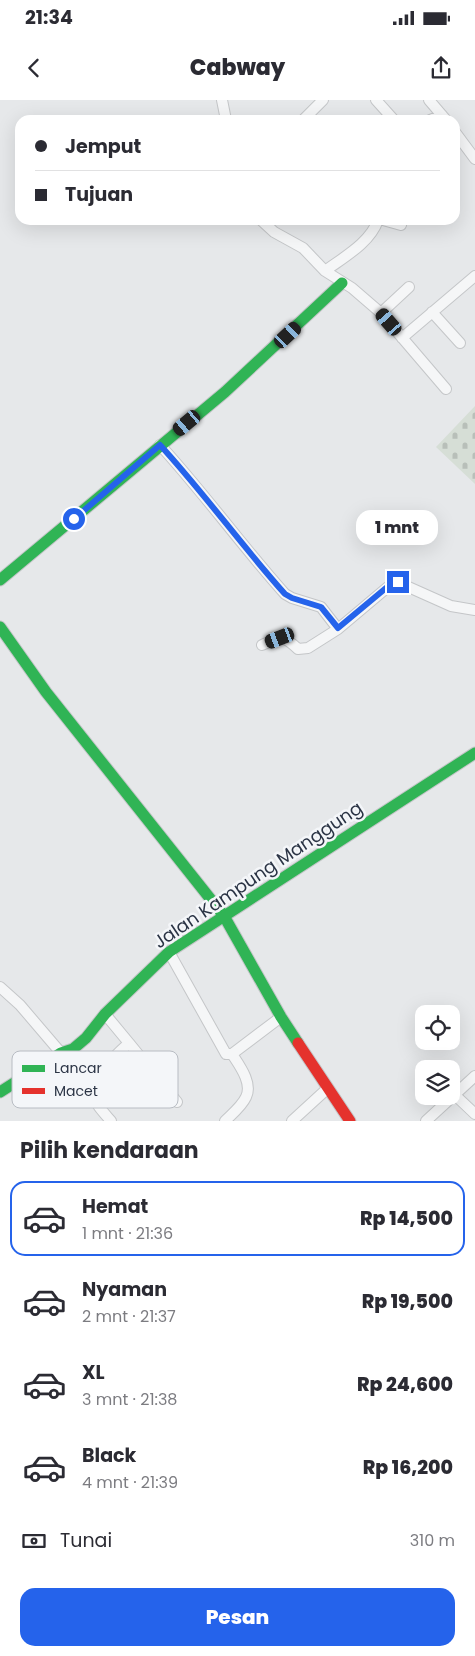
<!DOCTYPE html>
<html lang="id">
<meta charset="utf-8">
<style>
:root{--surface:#fff;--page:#f2f2f3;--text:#2b2b33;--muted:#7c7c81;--line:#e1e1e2;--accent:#2563eb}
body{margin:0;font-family:Poppins,sans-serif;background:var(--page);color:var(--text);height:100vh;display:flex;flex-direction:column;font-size:19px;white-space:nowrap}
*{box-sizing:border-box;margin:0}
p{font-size:16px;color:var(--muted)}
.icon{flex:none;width:28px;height:28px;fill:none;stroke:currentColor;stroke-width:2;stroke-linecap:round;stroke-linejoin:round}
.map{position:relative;height:1021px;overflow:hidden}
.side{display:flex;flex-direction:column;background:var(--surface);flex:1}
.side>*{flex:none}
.top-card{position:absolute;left:15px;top:15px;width:445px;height:110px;border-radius:15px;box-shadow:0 5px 20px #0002;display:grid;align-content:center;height:110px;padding:0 20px;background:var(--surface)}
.tools{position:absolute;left:415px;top:905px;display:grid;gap:10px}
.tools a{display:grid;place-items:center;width:45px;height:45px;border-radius:10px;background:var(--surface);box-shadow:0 5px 20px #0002;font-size:25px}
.end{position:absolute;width:22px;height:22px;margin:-11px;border:6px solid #2563eb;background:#fff;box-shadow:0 0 0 2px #fff}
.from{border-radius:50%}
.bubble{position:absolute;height:35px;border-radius:15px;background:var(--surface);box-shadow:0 5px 20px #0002;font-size:16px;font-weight:800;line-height:35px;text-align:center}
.car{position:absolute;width:15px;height:30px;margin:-15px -8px;border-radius:6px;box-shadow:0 0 4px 1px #0007;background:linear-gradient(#222 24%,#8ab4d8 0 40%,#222 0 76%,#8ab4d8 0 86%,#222 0)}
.top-card b{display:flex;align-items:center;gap:18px;height:48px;font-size:19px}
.top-card b+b{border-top:1px solid var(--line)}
.top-card i{width:12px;height:12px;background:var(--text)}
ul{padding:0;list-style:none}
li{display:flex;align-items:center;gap:15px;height:75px;margin:0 10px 8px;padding:0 10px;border:2px solid transparent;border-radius:15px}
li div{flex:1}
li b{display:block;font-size:19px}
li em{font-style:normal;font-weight:800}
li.selected{border-color:var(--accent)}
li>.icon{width:45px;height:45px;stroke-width:1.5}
h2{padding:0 20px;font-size:22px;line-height:60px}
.pay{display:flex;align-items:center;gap:12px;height:55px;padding:0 20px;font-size:19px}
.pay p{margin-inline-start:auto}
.primary-button{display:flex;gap:10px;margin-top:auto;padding:10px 20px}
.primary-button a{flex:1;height:58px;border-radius:15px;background:var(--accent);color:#fff;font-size:20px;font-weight:800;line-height:58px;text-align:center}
.status{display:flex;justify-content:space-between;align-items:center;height:35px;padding:0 25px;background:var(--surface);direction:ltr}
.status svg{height:14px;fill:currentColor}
header{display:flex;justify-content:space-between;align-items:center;height:65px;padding:0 20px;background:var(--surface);font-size:22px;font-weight:800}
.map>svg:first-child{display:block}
.cemetery{fill:url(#cemetery-stones)}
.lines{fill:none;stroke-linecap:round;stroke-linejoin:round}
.street-casing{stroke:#c4c6c8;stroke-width:12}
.fast-casing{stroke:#c4c6c8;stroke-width:13}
.jam-casing{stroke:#c4c6c8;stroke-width:13}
.street{stroke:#f5f6f7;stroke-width:10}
.fast{stroke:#30b455;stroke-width:11}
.jam{stroke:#e5322d;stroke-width:11}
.route{stroke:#2563eb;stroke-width:6}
.labels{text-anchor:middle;stroke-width:5;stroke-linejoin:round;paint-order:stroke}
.street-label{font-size:18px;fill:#2b3445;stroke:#f4f6f9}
.key{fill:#f4f6f9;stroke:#b8bcc3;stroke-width:1}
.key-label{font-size:14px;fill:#2b3445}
</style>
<div class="status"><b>21:34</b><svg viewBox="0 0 49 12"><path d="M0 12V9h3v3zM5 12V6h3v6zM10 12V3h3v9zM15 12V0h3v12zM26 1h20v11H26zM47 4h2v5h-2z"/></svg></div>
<header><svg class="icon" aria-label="back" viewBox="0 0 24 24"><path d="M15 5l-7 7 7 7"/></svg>Cabway<svg class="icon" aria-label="share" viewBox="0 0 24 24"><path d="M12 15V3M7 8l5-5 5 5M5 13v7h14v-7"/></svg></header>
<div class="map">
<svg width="475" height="1021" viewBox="0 0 475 1021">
<defs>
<pattern id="cemetery-stones" width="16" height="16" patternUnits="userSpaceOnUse" patternTransform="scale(1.25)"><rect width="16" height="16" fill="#d6ded6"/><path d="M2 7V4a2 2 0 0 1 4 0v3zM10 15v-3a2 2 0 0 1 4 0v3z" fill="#b8bfb9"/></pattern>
</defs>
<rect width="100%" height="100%" fill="#e6e8ea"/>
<path class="cemetery" d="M475 306V384L436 347Z"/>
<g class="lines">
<defs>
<path id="street" d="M222 0 226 20
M376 0 394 20
M429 0 446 20
M303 20 323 0
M430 20 442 15
M455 32 475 59
M261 120 274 132 303 148 325 171 352 188 381 213 409 187
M383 120 401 125
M325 171C344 157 370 143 378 120
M432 212 460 243
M381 213 446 289
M402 238 475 176
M160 345C204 393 242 446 285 494L292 498 321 507 338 529
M262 545C281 537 282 534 298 549L308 548 338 529 395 481 451 506 475 510
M169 852 226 954H232L281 917
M0 887 20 905 61 953
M105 914 129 943C118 953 90 978 93 994 95 1004 104 1013 111 1021
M129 943 177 1002
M455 995 475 1014
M225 1021C232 1014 242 1006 246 997 253 983 239 965 232 954
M292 1021 328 988
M426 1021 475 976"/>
<path id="fast" d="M0 480 225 292 342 183
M0 527 46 592 224 816 281 917 298 943
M0 992 61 953 73 949 86 938 105 914 169 852 475 653"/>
<path id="jam" d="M298 943 350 1021"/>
</defs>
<use href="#street" class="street-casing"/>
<use href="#fast" class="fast-casing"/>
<use href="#jam" class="jam-casing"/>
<use href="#street" class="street"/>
<use href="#fast" class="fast"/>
<use href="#jam" class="jam"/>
</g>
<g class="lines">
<path class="route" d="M74 419 160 345C204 393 242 446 285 494L292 498 321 507 338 528 392 483 398 482"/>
</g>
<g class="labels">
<g class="street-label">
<text transform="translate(258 775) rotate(-34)" y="6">Jalan Kampung Manggung</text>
</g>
</g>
<rect x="12" y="951" width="166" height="57" rx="8" class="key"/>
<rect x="22" y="965" width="23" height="7" fill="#30b455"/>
<rect x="22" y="988" width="23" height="6" fill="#e5322d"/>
<g class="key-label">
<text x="54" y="973">Lancar</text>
<text x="54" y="996">Macet</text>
</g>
</svg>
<div class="tools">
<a><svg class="icon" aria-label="locate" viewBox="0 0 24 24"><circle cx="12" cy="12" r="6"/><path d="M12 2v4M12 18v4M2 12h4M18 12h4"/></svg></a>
<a><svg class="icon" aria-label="layers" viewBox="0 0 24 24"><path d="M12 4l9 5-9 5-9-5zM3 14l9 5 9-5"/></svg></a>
</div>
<i class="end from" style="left:74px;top:419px"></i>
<i class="end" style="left:398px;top:482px"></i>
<div class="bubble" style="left:356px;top:410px;width:82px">1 mnt</div>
<i class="car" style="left:389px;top:222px;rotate:319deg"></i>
<i class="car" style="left:288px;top:235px;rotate:47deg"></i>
<i class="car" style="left:187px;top:323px;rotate:230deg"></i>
<i class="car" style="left:280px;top:538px;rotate:249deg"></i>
<div class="top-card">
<b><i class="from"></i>Jemput</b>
<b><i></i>Tujuan</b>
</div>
</div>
<section class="side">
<h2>Pilih kendaraan</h2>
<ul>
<li class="selected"><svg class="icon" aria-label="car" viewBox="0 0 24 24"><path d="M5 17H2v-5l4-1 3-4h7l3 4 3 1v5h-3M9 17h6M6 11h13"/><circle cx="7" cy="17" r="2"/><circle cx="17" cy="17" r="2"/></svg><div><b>Hemat</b><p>1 mnt · 21:36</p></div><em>Rp 14,500</em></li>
<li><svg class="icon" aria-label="car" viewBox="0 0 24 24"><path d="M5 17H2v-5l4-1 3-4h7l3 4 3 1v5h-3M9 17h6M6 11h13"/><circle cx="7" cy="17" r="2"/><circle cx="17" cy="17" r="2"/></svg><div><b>Nyaman</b><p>2 mnt · 21:37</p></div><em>Rp 19,500</em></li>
<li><svg class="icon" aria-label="car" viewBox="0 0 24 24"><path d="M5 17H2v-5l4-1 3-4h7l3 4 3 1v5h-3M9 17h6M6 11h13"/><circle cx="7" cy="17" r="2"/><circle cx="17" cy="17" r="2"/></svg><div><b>XL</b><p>3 mnt · 21:38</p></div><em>Rp 24,600</em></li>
<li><svg class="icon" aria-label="car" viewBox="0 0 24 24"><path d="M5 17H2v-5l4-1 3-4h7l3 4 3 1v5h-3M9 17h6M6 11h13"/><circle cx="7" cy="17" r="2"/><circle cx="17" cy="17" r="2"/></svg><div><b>Black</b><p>4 mnt · 21:39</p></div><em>Rp 16,200</em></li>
</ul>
<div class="pay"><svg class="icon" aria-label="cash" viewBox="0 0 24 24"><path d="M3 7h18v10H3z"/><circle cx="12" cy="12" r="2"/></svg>Tunai<p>310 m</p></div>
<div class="primary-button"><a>Pesan</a></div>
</section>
